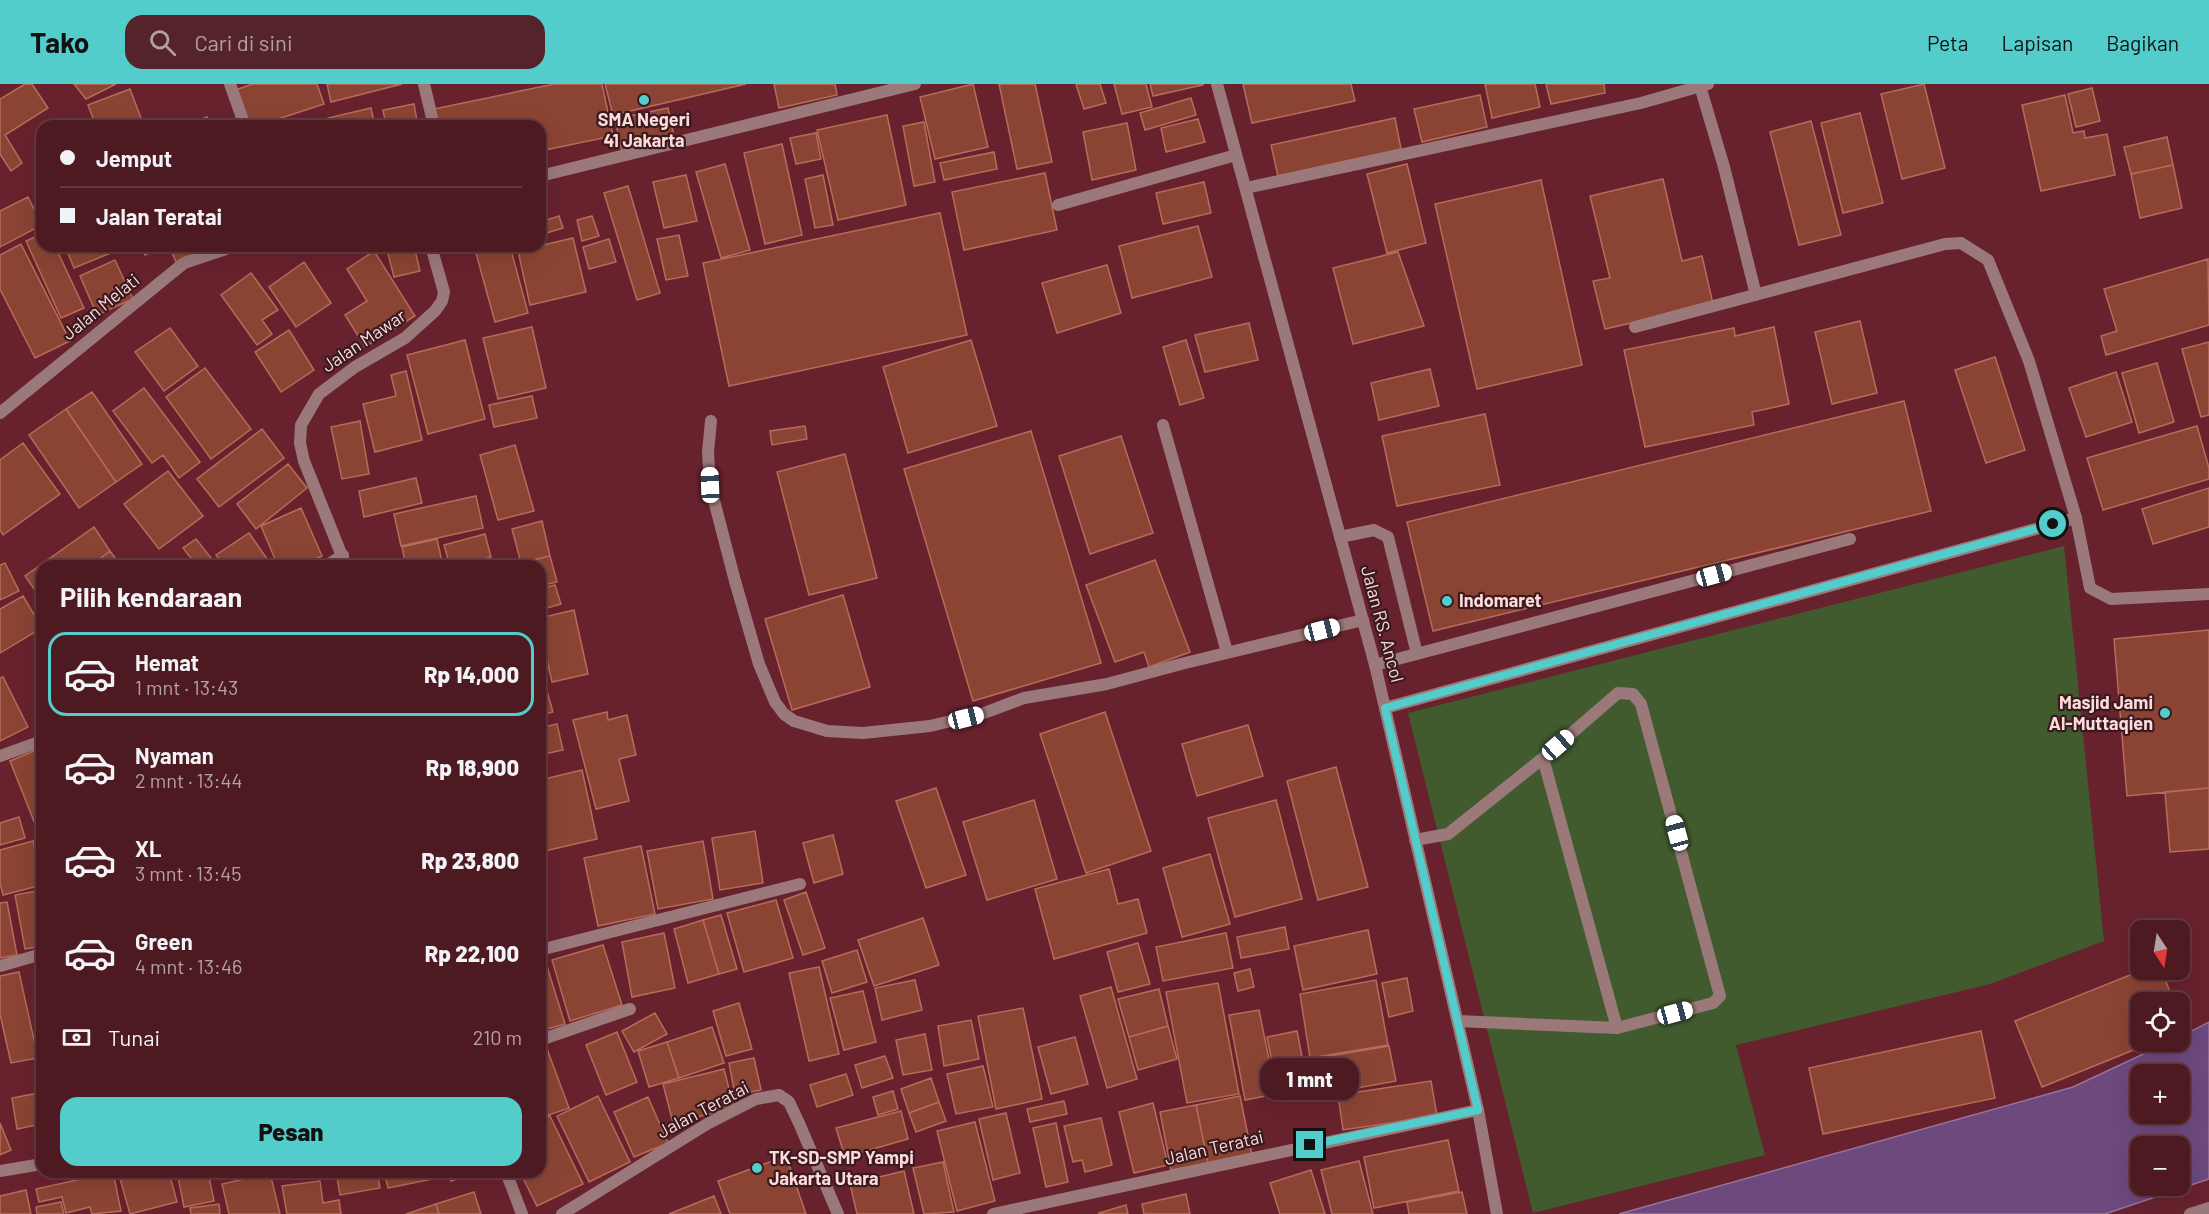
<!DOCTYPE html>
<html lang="id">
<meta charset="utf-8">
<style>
:root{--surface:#4e1a22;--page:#55232a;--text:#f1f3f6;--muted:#b3a1a5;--line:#653840;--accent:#53cdcb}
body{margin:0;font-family:Barlow,sans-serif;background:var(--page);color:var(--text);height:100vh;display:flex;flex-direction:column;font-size:22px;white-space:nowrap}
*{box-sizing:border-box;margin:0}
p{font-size:20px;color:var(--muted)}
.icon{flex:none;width:33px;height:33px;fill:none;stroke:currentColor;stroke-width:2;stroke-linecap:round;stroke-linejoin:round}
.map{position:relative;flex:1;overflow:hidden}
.details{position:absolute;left:36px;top:476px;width:510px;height:618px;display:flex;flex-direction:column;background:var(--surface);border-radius:18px;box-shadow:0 6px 24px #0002,0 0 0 2px var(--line)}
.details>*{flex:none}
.guide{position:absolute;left:36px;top:36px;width:510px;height:132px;border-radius:18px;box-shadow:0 6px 24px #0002,0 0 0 2px var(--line);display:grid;align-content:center;height:132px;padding:0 24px;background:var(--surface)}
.needle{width:39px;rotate:168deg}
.controls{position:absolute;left:2130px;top:836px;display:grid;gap:12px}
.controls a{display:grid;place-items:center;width:60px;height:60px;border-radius:12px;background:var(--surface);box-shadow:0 6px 24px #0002,0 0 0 2px var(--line);font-size:30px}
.end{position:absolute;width:27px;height:27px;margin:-14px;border:8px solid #53cdcb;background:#111;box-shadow:0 0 0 3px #111}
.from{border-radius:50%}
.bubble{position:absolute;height:42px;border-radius:18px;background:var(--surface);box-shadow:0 6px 24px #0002,0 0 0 2px var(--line);font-size:20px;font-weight:800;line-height:42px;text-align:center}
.car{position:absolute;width:18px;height:36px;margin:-18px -9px;border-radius:8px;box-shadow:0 0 4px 2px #0007;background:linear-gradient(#fff 24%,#345 0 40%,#fff 0 76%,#345 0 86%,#fff 0)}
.guide b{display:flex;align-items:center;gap:21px;height:57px;font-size:22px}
.guide b+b{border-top:2px solid var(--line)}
.guide i{width:15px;height:15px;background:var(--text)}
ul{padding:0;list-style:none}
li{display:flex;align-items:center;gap:18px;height:84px;margin:0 12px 9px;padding:0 12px;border:3px solid transparent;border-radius:18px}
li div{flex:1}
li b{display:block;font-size:22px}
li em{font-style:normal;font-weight:800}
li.on{border-color:var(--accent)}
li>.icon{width:54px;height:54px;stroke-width:1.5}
h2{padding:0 24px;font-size:27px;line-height:72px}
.pay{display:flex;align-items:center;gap:15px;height:66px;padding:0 24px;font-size:22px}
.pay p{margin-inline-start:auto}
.primary-button{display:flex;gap:12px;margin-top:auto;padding:12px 24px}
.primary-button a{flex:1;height:69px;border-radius:18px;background:var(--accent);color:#111;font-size:24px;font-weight:800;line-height:69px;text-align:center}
header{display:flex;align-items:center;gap:36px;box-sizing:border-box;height:84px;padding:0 30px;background:var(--accent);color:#111}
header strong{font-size:28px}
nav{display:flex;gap:33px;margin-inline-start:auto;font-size:21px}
.search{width:420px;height:54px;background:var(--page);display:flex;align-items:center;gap:15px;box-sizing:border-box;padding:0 21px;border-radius:18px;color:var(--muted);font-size:22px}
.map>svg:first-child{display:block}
.green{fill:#415b2f}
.water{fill:#6d497e;stroke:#98749a;stroke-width:1.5;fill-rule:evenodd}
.building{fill:#8b4434;stroke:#b76c5b;stroke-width:1.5}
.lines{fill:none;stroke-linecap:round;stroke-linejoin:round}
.service{stroke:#9b797b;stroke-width:12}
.minor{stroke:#9b797b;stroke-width:12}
.tertiary{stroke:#9b797b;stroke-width:12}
.route{stroke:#53cdcb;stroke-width:8}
.poi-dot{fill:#53cdcb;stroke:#391a1d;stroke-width:2}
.labels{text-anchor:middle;stroke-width:4.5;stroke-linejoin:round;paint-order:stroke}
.poi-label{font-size:18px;font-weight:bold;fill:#fedadc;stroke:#391a1d;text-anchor:start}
.street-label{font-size:18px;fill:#fedadc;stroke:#391a1d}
</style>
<header>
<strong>Tako</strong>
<div class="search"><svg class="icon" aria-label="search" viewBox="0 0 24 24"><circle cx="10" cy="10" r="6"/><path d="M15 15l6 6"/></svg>Cari di sini</div>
<nav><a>Peta</a><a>Lapisan</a><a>Bagikan</a></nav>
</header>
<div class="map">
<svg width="2209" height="1130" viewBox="0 0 2209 1130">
<rect width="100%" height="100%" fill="#68222d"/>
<path class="green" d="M2064 462 2104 857 1990 900 1736 961 1765 1071 1533 1129 1408 629Z"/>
<path class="water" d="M2209 938V1095L2105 1130H1619L2073 1003 2171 957H2180V953ZM2140 990H2180V1029H2140ZM2140 1062H2180V1101H2140Z"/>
<path class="building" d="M25 0H32L48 24 5 51 22 79 11 87 0 70V15Z
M74 0H116L86 15Z
M253 0H317L324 20 257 42H246L235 6Z
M327 0H402L331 18Z
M554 0H602L613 52 540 67V42H438L434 25Z
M605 0H746L613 31Z
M774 0H835L837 11 779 24Z
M973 0 988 63 935 75 920 13Z
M999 0H1035L1052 78 1017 85Z
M1076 0H1100L1106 19 1084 25Z
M1114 0H1146L1152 23 1122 30Z
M1150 0H1203V1L1153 12Z
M1243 0H1351L1355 17 1252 39Z
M1485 0H1535L1540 23 1492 34Z
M1546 0H1604L1605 9 1551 20Z
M1924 0 1945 84 1902 95 1881 10Z
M2092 4 2100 37 2076 43 2068 10Z
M130 5 144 42H96L88 21Z
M1480 11 1487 43 1422 58 1414 25Z
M2065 11 2073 49 2084 47 2085 54 2107 50 2115 91 2041 107 2022 21Z
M1191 14 1196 31 1145 46 1140 29Z
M414 20 418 42H386L383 26Z
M371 24 375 42H330L328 34Z
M668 24 675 57 622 68 615 35Z
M1860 29 1883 119 1843 129 1821 39Z
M887 31 906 121 838 136 817 46Z
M207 33 211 42H185Z
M1395 34 1401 65 1278 92 1271 61Z
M1198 35 1205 58 1166 68 1161 44Z
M1811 37 1841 151 1799 161 1770 48Z
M924 38 935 98 914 102 903 42Z
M1127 39 1136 86 1092 96 1083 48Z
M816 49 821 75 796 80 790 54Z
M2167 53 2173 81 2131 90 2124 63Z
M782 60 802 151 765 160 744 69Z
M994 68 997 85 944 96 940 79Z
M725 80 750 166 721 174 696 88Z
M1407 80 1426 159 1387 169 1367 90Z
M2173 81 2182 124 2140 134 2131 90Z
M1045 89 1057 146 964 166 952 108Z
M686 91 697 137 664 144 653 98Z
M823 91 833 141 815 144 805 95Z
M1663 95 1682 177 1702 172 1713 220 1605 245 1593 197 1610 194 1590 112Z
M1541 96 1582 281 1477 305 1435 120Z
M1204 98 1211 129 1163 140 1156 109Z
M628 102 660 209 637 216 604 109Z
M28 113 42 141 0 163V127Z
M940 129 967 251 729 302 703 179Z
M559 132 563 144 540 151V138Z
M592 132 599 152 582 157 577 136Z
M1198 142 1212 193 1132 214 1119 162Z
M42 150V162H55L84 224 61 234 26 157Z
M679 151 688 192 666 196 657 155Z
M573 154 586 208 530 221 518 167Z
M609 155 616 178 589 185 583 163Z
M21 160 70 257 35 274 0 205V171Z
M65 162H122L123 164 74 184Z
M142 162H166L145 171Z
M169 162H205L206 165 176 178Z
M386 162H414L420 187 394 193Z
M474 162H510L528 229 495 238Z
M374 167 415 232 365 263 345 231 367 217 347 185Z
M1398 168 1424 242 1353 260 1333 184Z
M2208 175 2209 241 2106 271 2101 252 2117 247 2104 205Z
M115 176 133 215 97 231 80 192Z
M304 178 331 219 296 243 269 203Z
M1107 181 1121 229 1057 249 1042 199Z
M251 189 278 226 262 236 272 250 257 261 221 211Z
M1860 237 1877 309 1832 320 1815 248Z
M1249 239 1258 276 1205 288 1195 251Z
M532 243 546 304 498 315 483 254Z
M1774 243 1789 320 1752 328 1754 341 1645 363 1624 266 1734 244 1735 252Z
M170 244 198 282 164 307 135 268Z
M289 246 314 286 281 308 255 268Z
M465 256 485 335 428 350 407 271Z
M971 256 997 342 908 369 883 283Z
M1186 256 1204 314 1180 321 1163 263Z
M2209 258V331L2201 333 2182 265Z
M1995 273 2025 366 1986 379 1955 286Z
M2157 279 2174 338 2139 349 2122 289Z
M205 284 251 345 211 375 166 313Z
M1430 285 1439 322 1379 336 1371 299Z
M406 287 422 356 375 368 363 320 396 312 391 291Z
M2116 288 2132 338 2086 353 2069 304Z
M144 304 200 378 179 394 163 371 152 379 113 327Z
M92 308 142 380 116 398 66 325Z
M532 312 537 334 494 343 489 321Z
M1904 317 1931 427 1433 547 1407 438Z
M66 325 116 398 79 424 29 351Z
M1485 330 1500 401 1397 422 1382 352Z
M360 337 369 390 342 395 331 343Z
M805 342 807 355 772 361 770 347Z
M2197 342 2209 384V395L2103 426 2087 374Z
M262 345 284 374 219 423 197 395Z
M1031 347 1101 579 973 617 904 385Z
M1121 352 1153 449 1090 470 1059 372Z
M23 359 60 410 3 451 0 446V376Z
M515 361 534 427 498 436 480 371Z
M845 370 877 494 809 511 777 388Z
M288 380 307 404 256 445 237 420Z
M168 387 203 432 159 465 124 420Z
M416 394 422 419 364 433 359 407Z
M2209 404V443L2153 460 2142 425Z
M476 412 483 444 401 462 394 430Z
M301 424 322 472 300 482H278L261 442Z
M542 437 550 472 521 479 512 445Z
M94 443 110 467 90 482H42L41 515 25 492Z
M249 449 272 482H224L216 471Z
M485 450 491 473 461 482H450L444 461Z
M196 455 215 479 210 482H197L183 464Z
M437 455 443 482H406L402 463Z
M110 467 121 482H90Z
M550 472 557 498 540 502V482H522L521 479Z
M1155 476 1190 568 1149 583 1144 568 1115 578 1086 501Z
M5 479 19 507 0 516V481Z
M555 501 561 520 540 526V505Z
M843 511 870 603 792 626 765 535Z
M23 512 42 544 0 569V525Z
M574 526 588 590 552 598 540 544V534Z
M2209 546V704L2127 712 2114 555Z
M540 583 553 628 540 631Z
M3 593 28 643 0 657V594Z
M607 628 608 636 627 631 636 671 619 675 629 717 596 725 573 636Z
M1105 628 1151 767 1086 789 1040 650Z
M557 640 563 666 540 671V644Z
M1248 641 1263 692 1197 712 1182 660Z
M39 665 42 673V749L39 750 10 677Z
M1336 683 1368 803 1318 816 1287 697Z
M582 686 597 755 540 768V696Z
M936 704 966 791 926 804 896 717Z
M2209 704V765L2170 768 2165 708Z
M1034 716 1057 795 987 816 963 738Z
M1276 716 1302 815 1235 833 1208 734Z
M19 733 25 754 0 761V739Z
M755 747 763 799 720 806 712 754Z
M833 751 843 790 814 799 803 759Z
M33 757 42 790V801L3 811 0 799V766Z
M703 757 713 815 658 825 647 767Z
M641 762 655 830 598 842 584 774Z
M1210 770 1230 840 1182 853 1163 784Z
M1109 785 1118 820 1138 815 1147 849 1054 875 1035 805Z
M42 806V862L25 865 15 811Z
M806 808 825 864 803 871 784 816Z
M776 816 793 874 744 888 727 829Z
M7 818 17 871 0 874V819Z
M721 831 737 885 719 890 703 836Z
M923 834 939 881 874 902 858 856Z
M703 836 719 890 688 899 674 845Z
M1285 843 1289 865 1241 874 1237 853Z
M1368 846 1377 890 1303 906 1294 862Z
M664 849 675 904 632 913 622 858Z
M1226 849 1233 884 1163 897 1156 863Z
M1138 859 1150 900 1118 908 1107 868Z
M603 861 622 921 570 937 552 876Z
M857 866 867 898 832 909 822 877Z
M546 879 565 940 540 947V880Z
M819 883 839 970 809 977 789 889Z
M1250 885 1254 903 1238 907 1234 889Z
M2145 885H2161L2174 918H2140V957H2156L2042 1003 2015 937Z
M19 888 38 974 11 979 0 930V892Z
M1407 894 1413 927 1389 933 1382 899Z
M915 896 922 926 882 936 875 904Z
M1376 896 1388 961 1310 974 1300 910Z
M1218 899 1239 1010 1187 1019 1166 908Z
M1111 903 1137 995 1107 1004 1080 912Z
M1159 905 1168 942 1129 953 1118 915Z
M863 907 876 958 844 966 830 914Z
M739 919 752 965 726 972 713 927Z
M1023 924 1042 1015 996 1025 978 932Z
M1259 926 1276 1010 1245 1016 1229 931Z
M655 929 667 950 634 968 622 947Z
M971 936 979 975 944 982 938 942Z
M1168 942 1177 975 1138 986 1129 953Z
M712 943 724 979 679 994 667 958Z
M1297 947 1309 1008 1279 1013 1267 953Z
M1981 947 1995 1014 1823 1050 1809 984Z
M617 948 637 998 606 1011 586 961Z
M925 950 932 986 903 991 896 956Z
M1075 953 1088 1000 1051 1010 1038 963Z
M667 958 679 994 649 1003 638 967Z
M546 962 569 1024 540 1034V964Z
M1389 962 1396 997 1336 1008 1329 972Z
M885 972 893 994 862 1004 855 981Z
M754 974 761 1006 735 1011 729 979Z
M983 982 993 1023 956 1030 947 990Z
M724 985 734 1024 673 1039 663 1000Z
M846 990 853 1011 817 1023 810 1001Z
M931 994 939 1018 909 1029 901 1005Z
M1431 997 1437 1032 1343 1046 1338 1011Z
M893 1007 898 1025 878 1031 873 1013Z
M39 1009 42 1040 17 1045 12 1014Z
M598 1012 630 1078 589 1098 557 1032Z
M1240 1012 1252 1071 1208 1079 1196 1021Z
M648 1013 668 1059 634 1073 614 1028Z
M1064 1017 1067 1030 1030 1038 1027 1025Z
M939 1018 946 1037 916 1048 909 1029Z
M1153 1019 1168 1081 1134 1089 1119 1028Z
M1196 1021 1208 1079 1171 1086 1160 1028Z
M901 1027 908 1055 845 1073 836 1044Z
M1006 1029 1020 1089 993 1096 979 1035Z
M550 1032 583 1100 537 1122 520 1088H540V1037Z
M1101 1034 1112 1081 1085 1088 1082 1076 1073 1078 1064 1042Z
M975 1038 995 1117 957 1127 937 1047Z
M0 1039 11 1066 0 1071Z
M1056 1039 1068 1098 1046 1103 1033 1044Z
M1448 1056 1459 1107 1374 1124 1364 1073Z
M786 1072 806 1130H730L718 1097Z
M1359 1077 1373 1130H1332L1321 1086Z
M943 1078 954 1128 924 1130 913 1084Z
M1311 1086 1325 1130H1280L1270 1099Z
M904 1087 914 1130H857L850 1100Z
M113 1088 121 1127 92 1130 90 1123 66 1129 62 1113 39 1118 36 1105Z
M134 1088H169L177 1118 130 1130 119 1091Z
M177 1088H208L214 1117 184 1123Z
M336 1088H377L380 1104 340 1111Z
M384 1088H442L443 1093 388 1104Z
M448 1088H477L451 1097Z
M270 1089 280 1130H229L222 1100Z
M320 1097 323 1119 339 1116 341 1130H287L282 1102Z
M26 1106 31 1130H0V1112Z
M474 1108 481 1130H439L436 1120Z
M1462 1108 1467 1130H1409L1407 1118Z
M1186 1110 1190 1130H1144L1142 1120Z
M714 1112 721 1130H669Z
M61 1118 64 1130H37L36 1123Z
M219 1120 220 1130H191L190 1124Z
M436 1120 439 1130H406Z
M1126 1121 1128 1130H1099V1129Z"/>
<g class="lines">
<path class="service" d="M711 337 708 368 710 401 735 497 759 580 775 618 784 630 794 637 827 647 863 649 930 642 984 629 1024 614 1107 600 1181 580 1363 536
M1163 341 1227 568
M2076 434 2090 504 2111 515 2209 510
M1340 453 1374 446 1388 453 1417 570
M1375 581 1850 455
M1543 674 1617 944
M1415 756 1448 750 1543 674 1618 609 1633 610 1641 620 1720 912 1713 919 1617 944 1458 937"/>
<path class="minor" d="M230 0 245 42
M424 0 434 42
M1700 2 1724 83 1756 211
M540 92 915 0
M1246 104 1641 19 1708 0
M1058 121 1236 71
M0 329 184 179 235 162
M326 482 343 471
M346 482 304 377 300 359 301 341 319 310 355 283 405 254 435 227 442 217 444 208 431 162
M1385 624 2076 434 2029 277 1988 176 1961 159 1945 160 1635 243
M0 672 42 657
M540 866 800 800
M0 882 42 870
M540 956 630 925
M0 1087 42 1080
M506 1088 522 1130
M562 1130 707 1040 756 1015 779 1011 789 1018 799 1039 838 1130
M993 1130 1478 1026
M2190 1130 2209 1124"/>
<path class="tertiary" d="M1217 0 1375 581 1478 1026 1497 1130"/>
</g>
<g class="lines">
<path class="route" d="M1310 1061 1478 1026 1385 624 2053 440"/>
</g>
<g class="poi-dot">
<circle cx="644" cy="16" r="6"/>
<circle cx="1447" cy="517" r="6"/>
<circle cx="2165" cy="629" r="6"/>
<circle cx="757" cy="1084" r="6"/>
</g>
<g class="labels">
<g class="poi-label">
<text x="644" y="42" text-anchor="middle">SMA Negeri<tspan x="644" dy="21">41 Jakarta</tspan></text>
<text x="1459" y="523">Indomaret</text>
<text x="2153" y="625" text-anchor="end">Masjid Jami<tspan x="2153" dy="21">Al-Muttaqien</tspan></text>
<text x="769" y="1080">TK-SD-SMP Yampi<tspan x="769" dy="21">Jakarta Utara</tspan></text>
</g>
<g class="street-label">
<text transform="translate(101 223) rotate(-39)" y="6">Jalan Melati</text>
<text transform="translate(364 257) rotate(-34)" y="6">Jalan Mawar</text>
<text transform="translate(1382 540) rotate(75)" y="6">Jalan RS. Ancol</text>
<text transform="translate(703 1026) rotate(-28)" y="6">Jalan Teratai</text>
<text transform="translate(1214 1064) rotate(-13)" y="6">Jalan Teratai</text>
</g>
</g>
</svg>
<div class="controls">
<a><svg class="needle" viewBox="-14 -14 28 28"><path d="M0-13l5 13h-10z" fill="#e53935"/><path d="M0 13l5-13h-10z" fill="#b3a1a5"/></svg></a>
<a><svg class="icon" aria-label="locate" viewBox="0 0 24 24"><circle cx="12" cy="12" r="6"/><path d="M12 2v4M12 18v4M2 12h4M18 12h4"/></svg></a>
<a>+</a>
<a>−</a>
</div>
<i class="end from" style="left:2053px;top:440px"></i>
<i class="end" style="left:1310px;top:1061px"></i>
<div class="bubble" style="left:1260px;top:974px;width:99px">1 mnt</div>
<i class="car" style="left:710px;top:401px;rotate:358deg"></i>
<i class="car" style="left:1714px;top:491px;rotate:75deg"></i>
<i class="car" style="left:1322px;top:546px;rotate:76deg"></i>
<i class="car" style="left:966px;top:634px;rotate:76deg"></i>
<i class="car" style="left:1558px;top:661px;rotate:49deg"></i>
<i class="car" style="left:1677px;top:749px;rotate:345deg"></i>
<i class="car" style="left:1675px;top:929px;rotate:75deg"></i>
<div class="guide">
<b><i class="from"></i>Jemput</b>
<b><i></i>Jalan Teratai</b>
</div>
<section class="details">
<h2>Pilih kendaraan</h2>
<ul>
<li class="on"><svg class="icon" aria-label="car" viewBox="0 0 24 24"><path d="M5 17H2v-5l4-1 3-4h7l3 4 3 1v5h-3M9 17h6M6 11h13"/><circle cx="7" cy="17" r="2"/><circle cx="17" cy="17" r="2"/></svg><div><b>Hemat</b><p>1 mnt · 13:43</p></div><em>Rp 14,000</em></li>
<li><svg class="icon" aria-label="car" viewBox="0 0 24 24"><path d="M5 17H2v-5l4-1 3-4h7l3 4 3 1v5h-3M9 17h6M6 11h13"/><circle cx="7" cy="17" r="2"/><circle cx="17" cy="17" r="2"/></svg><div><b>Nyaman</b><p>2 mnt · 13:44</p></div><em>Rp 18,900</em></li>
<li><svg class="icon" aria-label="car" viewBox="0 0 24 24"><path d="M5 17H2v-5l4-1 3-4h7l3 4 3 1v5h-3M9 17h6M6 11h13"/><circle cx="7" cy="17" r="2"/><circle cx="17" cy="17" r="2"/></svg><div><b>XL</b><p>3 mnt · 13:45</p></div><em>Rp 23,800</em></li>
<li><svg class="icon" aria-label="car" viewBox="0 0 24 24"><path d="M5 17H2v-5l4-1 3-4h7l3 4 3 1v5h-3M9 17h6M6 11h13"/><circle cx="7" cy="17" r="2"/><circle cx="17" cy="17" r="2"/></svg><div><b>Green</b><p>4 mnt · 13:46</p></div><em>Rp 22,100</em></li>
</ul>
<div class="pay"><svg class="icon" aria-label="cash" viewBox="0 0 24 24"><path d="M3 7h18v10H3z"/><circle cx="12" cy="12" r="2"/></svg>Tunai<p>210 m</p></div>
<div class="primary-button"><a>Pesan</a></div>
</section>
</div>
